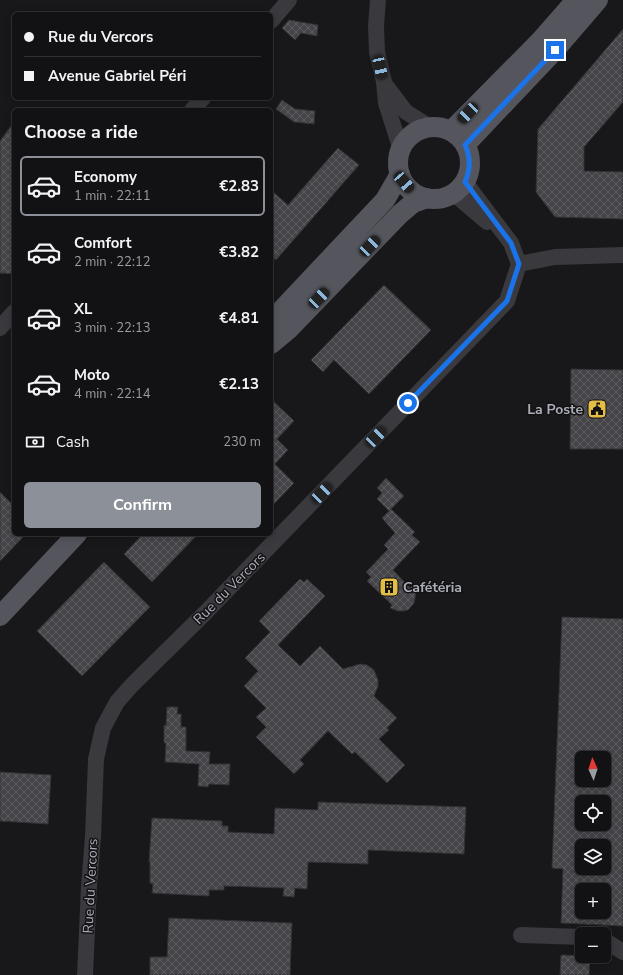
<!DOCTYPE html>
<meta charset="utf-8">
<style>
:root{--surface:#121113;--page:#1f1f21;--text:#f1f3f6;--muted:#9c9da0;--line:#313133;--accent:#8c9099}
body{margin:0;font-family:"Nunito Sans",sans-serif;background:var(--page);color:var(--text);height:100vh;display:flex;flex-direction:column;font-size:15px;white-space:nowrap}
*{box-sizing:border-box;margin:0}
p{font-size:13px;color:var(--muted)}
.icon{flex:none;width:22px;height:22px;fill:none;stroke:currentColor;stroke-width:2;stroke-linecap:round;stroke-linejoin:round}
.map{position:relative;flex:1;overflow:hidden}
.panel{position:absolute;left:12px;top:108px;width:261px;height:428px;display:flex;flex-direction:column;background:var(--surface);border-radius:6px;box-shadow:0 2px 10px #0003,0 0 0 1px var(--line)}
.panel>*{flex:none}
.banner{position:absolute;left:12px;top:12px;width:261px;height:88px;border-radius:6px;box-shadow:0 2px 10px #0003,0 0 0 1px var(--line);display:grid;align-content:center;height:88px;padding:0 12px;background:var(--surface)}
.needle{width:26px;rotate:357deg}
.fabs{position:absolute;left:575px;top:751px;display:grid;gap:8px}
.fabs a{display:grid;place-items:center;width:36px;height:36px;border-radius:6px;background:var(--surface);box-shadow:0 2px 10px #0003,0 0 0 1px var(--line);font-size:20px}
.end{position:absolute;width:18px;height:18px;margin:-9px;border:5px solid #1a73e8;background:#fff;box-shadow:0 0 0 2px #fff}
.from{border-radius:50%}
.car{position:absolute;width:12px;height:24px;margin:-12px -6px;border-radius:5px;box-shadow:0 0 3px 1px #0007;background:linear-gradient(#222 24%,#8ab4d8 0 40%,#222 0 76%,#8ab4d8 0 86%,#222 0)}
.banner b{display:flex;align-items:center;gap:14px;height:38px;font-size:15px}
.banner b+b{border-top:1px solid var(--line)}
.banner i{width:10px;height:10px;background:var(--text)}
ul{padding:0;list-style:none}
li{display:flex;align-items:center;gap:12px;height:60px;margin:0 8px 6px;padding:0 4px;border:2px solid transparent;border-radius:6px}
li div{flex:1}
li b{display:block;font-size:15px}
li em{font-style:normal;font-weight:700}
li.current{border-color:var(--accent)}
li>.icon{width:36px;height:36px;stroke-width:1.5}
h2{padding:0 12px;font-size:18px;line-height:48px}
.pay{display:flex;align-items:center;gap:10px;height:44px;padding:0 12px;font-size:15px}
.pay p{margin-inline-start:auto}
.primary-button{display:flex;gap:8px;margin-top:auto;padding:8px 12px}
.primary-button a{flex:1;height:46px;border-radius:6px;background:var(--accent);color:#fff;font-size:16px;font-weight:700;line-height:46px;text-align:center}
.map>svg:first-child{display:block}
.building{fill:url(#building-cross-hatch);stroke:#323235;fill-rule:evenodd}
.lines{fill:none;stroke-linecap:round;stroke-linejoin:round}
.minor{stroke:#39393e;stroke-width:16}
.major{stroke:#55565d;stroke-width:20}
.route{stroke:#1a73e8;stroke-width:5}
.labels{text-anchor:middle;stroke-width:3;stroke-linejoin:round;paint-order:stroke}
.poi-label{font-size:14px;font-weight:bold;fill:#abadb8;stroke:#131214;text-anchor:end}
.street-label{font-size:14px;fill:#abadb8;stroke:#131214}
</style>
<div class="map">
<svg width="623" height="975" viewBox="0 0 623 975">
<defs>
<pattern id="building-cross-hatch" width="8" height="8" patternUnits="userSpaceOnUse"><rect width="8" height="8" fill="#454449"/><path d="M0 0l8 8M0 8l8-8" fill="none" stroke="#5d5c61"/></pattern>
</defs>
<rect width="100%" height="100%" fill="#181719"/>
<path class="building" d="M289 20 318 25 317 36 301 33 295 40 282 28Z
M623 29V102L584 147V171L623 172V219L555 217 536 192 538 129Z
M282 100 295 109 315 111 314 124 294 122 276 109Z
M14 122V274L0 273V141Z
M338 148 359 165 276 260 271 256V190L288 205Z
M384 285 431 330 369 394 334 360 323 372 311 360Z
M571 369 623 370V449H570Z
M271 399 294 421 277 439 288 450 275 464 294 483 271 507Z
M386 478 404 496 389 511 377 499 382 493 377 488Z
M0 492 14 506V534H26L0 561Z
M391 509 415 532 412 535 420 542 393 570 410 588 413 585 416 593 414 603 408 610 403 611H398L390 608 392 605 367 581 371 577 366 572 388 549 384 545 395 533 382 518Z
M143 534H198L152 582 124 554Z
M104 562 150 607 82 676 37 631Z
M300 579 304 582 307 579 325 596 278 645 300 666 320 646 343 669 360 664 367 665 374 670 378 680V686L374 696 397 718 387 728 389 730 379 739 405 765 387 783 355 752 352 754 328 731 300 760 304 764 294 774 256 737 266 727 256 717 266 708 244 686 258 671 245 658 270 632 259 621Z
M562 617 623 619V926L561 923 563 869 552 868ZM582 758H604V780H582ZM582 802H604V824H582ZM582 846H604V868H582ZM582 890H604V912H582Z
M167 707H178L177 714H181V727H186V751L210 752 209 764H230L229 785 209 784 208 787 198 786 199 764 165 762 166 743H164V725L166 726Z
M0 772 51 775 48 824 0 821Z
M318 802 466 807 464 854 368 850V864L308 862 307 889 295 888 294 897 283 896 284 888 224 886V890H209V896L152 893 153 884 150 883V862H149L152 818 222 821V826H228V832L274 834 275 808 318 810Z
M169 918 292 923 290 975H150V957H167Z
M561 955 590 956 589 975H560Z"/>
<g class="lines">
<path class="minor" d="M378 0 376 26 377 52 384 82 386 103 401 150
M271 21 289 0
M384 83 406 112 430 127
M192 110 203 98
M453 193 487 222
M519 264 555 257 623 255
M0 328 14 312
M521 935 582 937
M604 940 623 952
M85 975 89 886 93 837 96 759 103 728 117 702 132 685 205 613 507 301 519 264 511 243 465 182"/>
<path class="major" d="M398 163a36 36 0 1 1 72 0a36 36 0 1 1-72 0Z
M451 131 540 41 576 0
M465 145 555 50 598 0
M271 321 385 200 400 174
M271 344 289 329 400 214 413 203 427 198
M0 616 77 534"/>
</g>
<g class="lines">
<path class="route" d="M408 403 507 301 519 264 511 243 465 182C471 169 471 158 465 145L555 50"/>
</g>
<defs>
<symbol id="civic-square" viewBox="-11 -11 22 22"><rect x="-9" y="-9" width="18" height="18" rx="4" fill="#e3bd45" stroke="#131214"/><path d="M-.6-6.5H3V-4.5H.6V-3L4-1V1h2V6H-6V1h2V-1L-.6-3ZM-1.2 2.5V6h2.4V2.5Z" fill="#111"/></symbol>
<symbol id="building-square" viewBox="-11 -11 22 22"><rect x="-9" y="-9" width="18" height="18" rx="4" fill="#e3bd45" stroke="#131214"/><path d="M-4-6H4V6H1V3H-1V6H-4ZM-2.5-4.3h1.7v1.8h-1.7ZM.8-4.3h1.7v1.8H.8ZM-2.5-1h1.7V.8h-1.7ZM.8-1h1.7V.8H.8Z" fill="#111"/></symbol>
</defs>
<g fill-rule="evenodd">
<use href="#civic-square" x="586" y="398" width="22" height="22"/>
<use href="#building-square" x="378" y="576" width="22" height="22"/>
</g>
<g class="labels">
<g class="poi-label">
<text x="583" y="414">La Poste</text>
<text x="403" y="592" text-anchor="start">Cafétéria</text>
</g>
<g class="street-label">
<text transform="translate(229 588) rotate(-45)" y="5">Rue du Vercors</text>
<text transform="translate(90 886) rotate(-87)" y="5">Rue du Vercors</text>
</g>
</g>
</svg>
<div class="fabs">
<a><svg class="needle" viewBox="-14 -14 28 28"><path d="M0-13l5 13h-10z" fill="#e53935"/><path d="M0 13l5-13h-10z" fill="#9c9da0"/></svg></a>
<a><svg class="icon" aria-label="locate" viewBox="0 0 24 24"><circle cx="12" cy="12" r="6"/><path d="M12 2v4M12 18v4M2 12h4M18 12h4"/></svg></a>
<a><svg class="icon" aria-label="layers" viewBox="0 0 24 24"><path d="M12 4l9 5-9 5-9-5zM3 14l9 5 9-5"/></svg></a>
<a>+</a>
<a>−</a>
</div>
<i class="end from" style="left:408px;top:403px"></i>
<i class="end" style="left:555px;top:50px"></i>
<i class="car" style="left:380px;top:67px;rotate:168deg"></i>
<i class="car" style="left:468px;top:113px;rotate:224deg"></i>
<i class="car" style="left:404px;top:182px;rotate:139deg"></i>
<i class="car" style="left:370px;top:246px;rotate:44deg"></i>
<i class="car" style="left:319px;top:298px;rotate:44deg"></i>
<i class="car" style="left:376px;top:437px;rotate:44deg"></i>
<i class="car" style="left:322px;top:493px;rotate:44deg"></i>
<div class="banner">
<b><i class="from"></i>Rue du Vercors</b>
<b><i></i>Avenue Gabriel Péri</b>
</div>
<section class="panel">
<h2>Choose a ride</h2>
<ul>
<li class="current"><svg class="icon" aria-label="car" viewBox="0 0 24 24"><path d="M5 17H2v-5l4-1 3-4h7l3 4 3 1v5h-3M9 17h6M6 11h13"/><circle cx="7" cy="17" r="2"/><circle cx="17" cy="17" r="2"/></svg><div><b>Economy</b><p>1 min · 22:11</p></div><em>€2.83</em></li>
<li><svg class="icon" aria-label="car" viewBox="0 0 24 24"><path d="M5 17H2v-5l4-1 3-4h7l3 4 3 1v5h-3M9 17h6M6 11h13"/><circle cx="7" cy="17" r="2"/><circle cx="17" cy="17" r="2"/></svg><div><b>Comfort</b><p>2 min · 22:12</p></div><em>€3.82</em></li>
<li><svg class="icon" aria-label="car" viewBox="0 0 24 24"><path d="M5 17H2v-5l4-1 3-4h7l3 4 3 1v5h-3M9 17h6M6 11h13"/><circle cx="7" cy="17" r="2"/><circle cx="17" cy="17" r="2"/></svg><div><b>XL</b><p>3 min · 22:13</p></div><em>€4.81</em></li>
<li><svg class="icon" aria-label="car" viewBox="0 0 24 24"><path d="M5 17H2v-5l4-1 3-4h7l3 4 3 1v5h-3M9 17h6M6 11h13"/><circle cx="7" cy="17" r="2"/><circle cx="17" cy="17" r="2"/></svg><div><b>Moto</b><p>4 min · 22:14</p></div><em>€2.13</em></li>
</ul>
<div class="pay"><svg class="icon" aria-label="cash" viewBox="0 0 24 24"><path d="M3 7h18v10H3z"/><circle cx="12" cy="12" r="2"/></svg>Cash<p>230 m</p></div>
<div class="primary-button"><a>Confirm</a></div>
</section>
</div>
